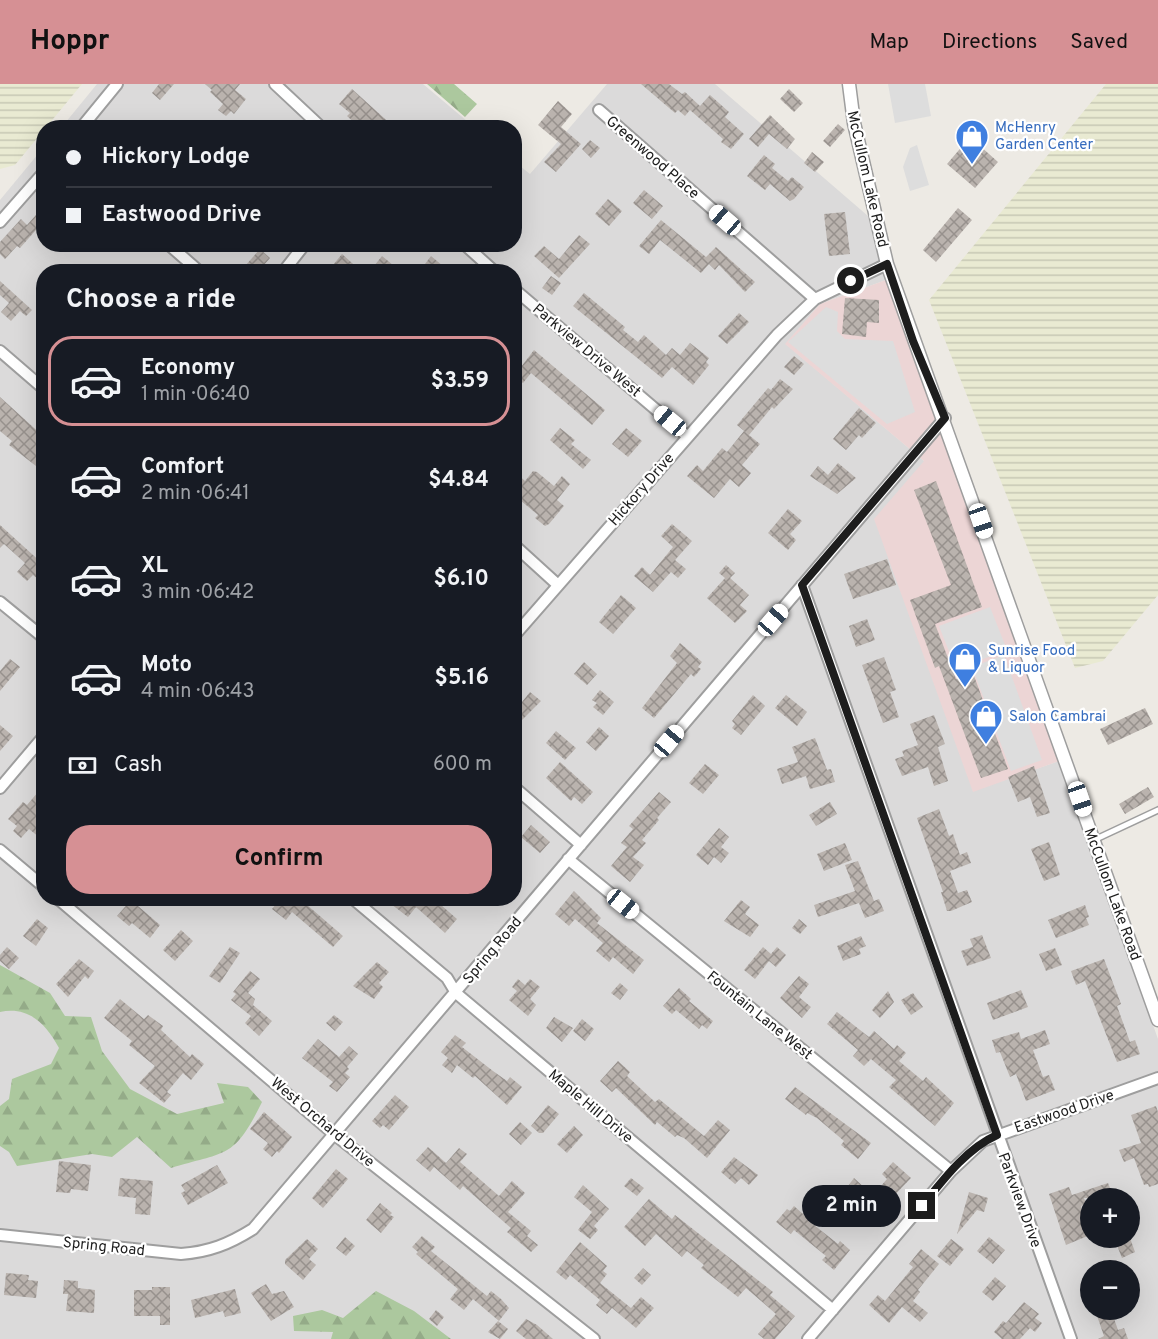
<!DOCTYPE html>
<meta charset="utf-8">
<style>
:root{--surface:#171b24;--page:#242831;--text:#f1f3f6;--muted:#9ea1a6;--line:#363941;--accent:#d69094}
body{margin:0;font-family:Overpass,sans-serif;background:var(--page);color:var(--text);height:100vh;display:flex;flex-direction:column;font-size:22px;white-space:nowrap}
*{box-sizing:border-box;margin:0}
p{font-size:20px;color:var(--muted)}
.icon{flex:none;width:33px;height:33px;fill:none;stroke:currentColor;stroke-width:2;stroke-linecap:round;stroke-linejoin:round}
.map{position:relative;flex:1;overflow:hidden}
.sheet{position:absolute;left:36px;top:180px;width:486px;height:642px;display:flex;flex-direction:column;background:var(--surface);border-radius:24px;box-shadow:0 6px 24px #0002}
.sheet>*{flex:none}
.hud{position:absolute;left:36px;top:36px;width:486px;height:132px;border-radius:24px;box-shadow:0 6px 24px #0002;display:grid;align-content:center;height:132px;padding:0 30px;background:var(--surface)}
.controls{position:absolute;left:1080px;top:1104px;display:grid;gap:12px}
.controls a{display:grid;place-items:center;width:60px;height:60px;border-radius:50%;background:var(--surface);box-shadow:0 6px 24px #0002;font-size:30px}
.end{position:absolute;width:27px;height:27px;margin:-14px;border:8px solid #1d1d1d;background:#fff;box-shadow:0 0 0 3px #fff}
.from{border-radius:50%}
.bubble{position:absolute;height:42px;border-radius:21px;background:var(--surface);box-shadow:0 6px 24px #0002;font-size:20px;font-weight:700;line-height:42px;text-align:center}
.car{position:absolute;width:18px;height:36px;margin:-18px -9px;border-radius:8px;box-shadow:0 0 4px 2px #0007;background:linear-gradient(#fff 24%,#345 0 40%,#fff 0 76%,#345 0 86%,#fff 0)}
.hud b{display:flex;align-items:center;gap:21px;height:57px;font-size:22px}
.hud b+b{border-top:2px solid var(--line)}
.hud i{width:15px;height:15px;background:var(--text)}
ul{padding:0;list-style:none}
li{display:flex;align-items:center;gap:18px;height:90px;margin:0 12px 9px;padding:0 18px;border:3px solid transparent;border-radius:24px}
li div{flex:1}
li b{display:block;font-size:22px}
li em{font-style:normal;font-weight:700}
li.selected{border-color:var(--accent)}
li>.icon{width:54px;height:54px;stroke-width:1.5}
h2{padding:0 30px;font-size:27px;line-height:72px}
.pay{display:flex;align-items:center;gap:15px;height:66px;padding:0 30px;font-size:22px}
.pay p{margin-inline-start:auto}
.button{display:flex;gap:12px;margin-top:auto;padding:12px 30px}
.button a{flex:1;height:69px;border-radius:24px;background:var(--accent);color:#111;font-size:24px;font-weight:700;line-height:69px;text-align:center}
header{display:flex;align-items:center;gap:36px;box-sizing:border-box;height:84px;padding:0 30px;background:var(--accent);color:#111}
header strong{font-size:28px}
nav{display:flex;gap:33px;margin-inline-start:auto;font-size:21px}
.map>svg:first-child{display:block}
.residential{fill:#dbdada;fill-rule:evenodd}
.commercial{fill:#ecd5d5}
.farmland{fill:url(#farmland-rules)}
.forest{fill:url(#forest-firs)}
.parking{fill:#ddd}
.building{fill:url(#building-cross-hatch)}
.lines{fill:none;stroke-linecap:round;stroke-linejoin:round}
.service-casing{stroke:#9e9e9e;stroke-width:8}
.minor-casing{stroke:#9e9e9e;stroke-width:14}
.tertiary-casing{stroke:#9e9e9e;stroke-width:15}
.service{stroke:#fff;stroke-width:5}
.minor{stroke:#fff;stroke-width:10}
.tertiary{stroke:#fff;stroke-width:12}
.route{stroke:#1d1d1d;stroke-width:8}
.labels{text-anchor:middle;stroke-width:4.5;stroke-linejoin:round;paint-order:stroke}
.shop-label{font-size:15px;fill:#366cbe;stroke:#fff;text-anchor:start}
.street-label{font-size:15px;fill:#1d1d1d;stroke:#fff}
</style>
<header>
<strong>Hoppr</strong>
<nav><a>Map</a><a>Directions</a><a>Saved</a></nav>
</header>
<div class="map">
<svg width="1158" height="1255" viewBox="0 0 1158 1255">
<defs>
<pattern id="farmland-rules" width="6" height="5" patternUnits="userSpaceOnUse" patternTransform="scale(1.5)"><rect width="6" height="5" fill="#e9ead2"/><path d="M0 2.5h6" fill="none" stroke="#c7c8b4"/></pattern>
<pattern id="forest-firs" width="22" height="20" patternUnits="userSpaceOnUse" patternTransform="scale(1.5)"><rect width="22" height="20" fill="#acc89e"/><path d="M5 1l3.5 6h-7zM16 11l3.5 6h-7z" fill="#94ab88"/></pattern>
<pattern id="building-cross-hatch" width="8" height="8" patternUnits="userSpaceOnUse" patternTransform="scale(1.5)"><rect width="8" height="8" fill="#bab3ae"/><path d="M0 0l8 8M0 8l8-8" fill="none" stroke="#97918d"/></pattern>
</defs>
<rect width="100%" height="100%" fill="#edeae4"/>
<path class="residential" d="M97 0H423L474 43 61 44Z
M607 0H715L868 132 886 196 820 220 786 260 924 377 973 707 1059 677 1158 955V1255H0V116L43 64 44 160H514L515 78 530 90ZM44 188H514V814H44ZM1090 1114H1130V1154H1090ZM1090 1186H1130V1226H1090Z"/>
<path class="commercial" d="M886 196 940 340 1059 677 973 708 874 435 924 377 785 260 820 220Z"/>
<path class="farmland" d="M0 0H82L15 81 0 85Z
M1106 0H1158V511L1103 577 1075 584 929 216Z"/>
<path class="forest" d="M427 0H454L477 20 465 33Z
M0 881 50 909 65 932 91 933 102 967 130 1005 177 1030 224 1019 217 999 248 1003 262 1018C234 1075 228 1067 171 1084L137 1053 112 1073 92 1070 17 1082 9 1068 0 1062V1022L9 1015 12 995 51 980 59 964C46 940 29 922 0 928Z
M376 1207 414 1227 451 1255H331L333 1248 294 1247 293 1232 322 1226 343 1234Z"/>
<path class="parking" d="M888 0H925L931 32 895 39Z
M917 61 929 101 910 107 903 83 910 64Z
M826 223 838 228 837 247 845 255 893 257 915 328 887 340 788 258Z
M990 523 1007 566 956 585 939 542Z
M1004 571 1042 676 1011 687 972 583Z"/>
<path class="building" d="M159 0H174L160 16 152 9Z
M205 0H240L235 6 246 15 234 30 231 27 226 32 218 26 223 20 210 8 212 6Z
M641 0H669L682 10 685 8 700 22 710 11 729 28 725 33 744 50 731 65 721 58 723 55 690 26 685 32 678 26 675 29Z
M352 5 395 44H360L347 32 350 29 339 20Z
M789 5 803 19 794 28 780 15Z
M558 17 572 30 561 43 581 60 556 88 544 78 561 60 538 41Z
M770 31 795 55 787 65 769 50 758 63 749 55Z
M838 40 845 46 830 63 823 57Z
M970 53 998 78 975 104 947 80Z
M590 56 600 64 591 74 582 65Z
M812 68 824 78 815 88 804 79Z
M764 71 775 80 772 84 788 97 792 93 804 103 794 115 790 117 770 100 765 106 747 92Z
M644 106 663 122 652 135 633 119Z
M608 115 622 127 609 142 595 130Z
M44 122V137L20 164 17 162 5 175 0 170V158L21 135 27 141Z
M958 124 972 136 936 178 923 166Z
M845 128 850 170 829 172 824 130Z
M661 136 706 173 716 163 755 198 745 208 719 181 715 186 709 180 701 189 660 156 649 170 639 162Z
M579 151 590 160 559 194 534 172 544 162 559 175Z
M260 165 270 174 258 188H252L245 182Z
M342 170 362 188H341L333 181Z
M382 172 393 181 388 188H381L374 182Z
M431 172 443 182 438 188H419Z
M551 192 561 199 552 211 542 204Z
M0 197 32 226 26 232 20 227 11 237 1 228 9 219 0 211Z
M584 209 625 243 623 246 638 258 644 251 666 271 672 264 680 271 690 259 709 274 706 278 709 281 693 301 672 283 662 294 573 222Z
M845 214 879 216V239L867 238 866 253 842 250Z
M739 229 749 238 727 260 718 252Z
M534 266 605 326 592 341 531 289 523 299 514 292Z
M794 272 804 280 794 291 784 283Z
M780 295 793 305 774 325 772 323 749 351 737 341 768 304 771 306Z
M0 313 44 353V374L36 382 9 361 12 357 0 347Z
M859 324 876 339 862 354 859 351 846 366 833 355Z
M560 344 575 356 571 360 591 376 583 385 550 356Z
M626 344 642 357 628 373 612 360Z
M744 347 760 360 742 381 751 389 739 403 730 395 714 414 687 392 697 381 703 387 722 364 727 368Z
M838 379 856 394 837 410 810 392 818 382 828 391Z
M514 387 525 397 533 387 537 388 554 402 562 392 570 400 557 416 564 422 549 440 545 442 535 434 538 431 514 411Z
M936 397 982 523 935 540 956 595 973 589 1008 685 981 694 939 582 935 584 910 516 951 501 914 406Z
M788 425 802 437 790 450 796 456 788 466 768 449Z
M672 440 692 457 675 476 686 485 678 494 671 488 653 508 634 492 642 483 650 491 673 463 661 452Z
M0 441 44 481V500L33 491 27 497 17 488 25 479 4 460 0 464Z
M887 475 896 501 853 515 844 490Z
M726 481 735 489 730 494 749 511 740 521 747 527 735 539 707 514 725 494 719 489Z
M621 511 636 524 613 550 599 538Z
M867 535 875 556 856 563 849 542Z
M680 559 702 578 698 583 701 585 694 593 691 590 654 634 642 624 677 579 670 572Z
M884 573 896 606 890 608 899 633 883 639 862 581Z
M10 575 20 583 0 607V587Z
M584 578 597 590 587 601 574 590Z
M600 606 614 618 603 631 593 623 597 619 592 616Z
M530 608 541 617 521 637 514 631V611L522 618Z
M753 611 765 622 741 651 732 644 735 640 732 637Z
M786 611 807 628 797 642 775 624Z
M1145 624 1153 640 1108 661 1100 645Z
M934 631 945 660 938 663 948 697 934 702 928 683 902 692 895 675 904 672 902 667 918 661 910 640Z
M0 641 13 652 0 667Z
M599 643 609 652 596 667 586 658Z
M556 647 576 664 565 676 546 659Z
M815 654 827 686 831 685 835 698 810 705 806 692 782 700 777 685 798 678 792 663Z
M560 678 593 708 582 720 574 713 571 717 546 694Z
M705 680 719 691 703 710 689 699Z
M1034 682 1050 729 1037 733 1030 713 1018 718 1008 693Z
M44 701V757L29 745 21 754 13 747 17 742 8 735 23 718 27 721Z
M1148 703 1154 713 1125 730 1119 720Z
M659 708 671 718 657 734 659 736 642 756 646 759 633 773 644 781 630 798 611 782 627 763 621 759 633 745 629 742Z
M830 718 837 730 816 742 809 731Z
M939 725 949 752 953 750 960 771 967 768 971 779 950 787 958 809 967 806 972 818 951 827H947L941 808H943L917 734Z
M531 741 550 758 540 769 521 753Z
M719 744 729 753 721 763 729 769 721 779 714 773 708 781 696 771Z
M1049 758 1060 791 1044 797 1031 765Z
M845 759 852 776 824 787 817 770Z
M858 777 874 817 879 815 884 827 865 834 859 819 818 833 814 821 855 807 845 781Z
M574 807 601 834 597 839 644 876 633 890 613 873 609 878 596 867 603 859 575 835 569 842 555 830Z
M281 814H299L343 852 333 863 292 828 286 836 272 825Z
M383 814H433L457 835 445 849 416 823 408 833Z
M131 816 160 841 150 854 132 839 129 842 117 832Z
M741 816 750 823 745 830 759 841 750 853 724 837Z
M1085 821 1089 833 1086 834 1089 841 1056 854 1048 836Z
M37 835 48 844 36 862 23 852Z
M799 835 807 842 800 850 792 844Z
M181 846 193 857 175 877 163 866Z
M982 851 991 874 967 882 961 867 973 863 970 855Z
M861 852 866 862 859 865 861 870 843 877 837 862Z
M7 863 19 874 9 885 0 877V871Z
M230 863 240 869 220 899 209 892Z
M763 863 771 870 777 863 786 871 776 883 769 877 755 895 744 886Z
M1055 864 1062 881 1046 887 1039 870Z
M79 875 94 887 88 895 85 892 68 913 56 900Z
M1104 875 1121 920 1117 922 1130 958 1135 956 1140 970 1117 978 1085 897 1076 901 1071 887Z
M377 878 389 888 379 899 383 903 374 915 353 902Z
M250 887 260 895 248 909 255 915 253 921 272 937 259 952 245 939 251 932 231 916 236 910 233 908Z
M799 892 809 900 799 913 811 923 802 934 780 914Z
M518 895 525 901 530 895 540 903 530 915 536 921 528 932 509 916 517 907 512 903Z
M620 899 628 906 620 916 611 909Z
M679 904 691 915 689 917 713 937 707 945 702 941 699 945 676 926 672 930 663 922Z
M1021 906 1028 923 993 936 987 919Z
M888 907 894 918 880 934 872 926Z
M913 909 923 923 911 931 901 916Z
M120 915 144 935 148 931 163 942 161 946 190 973 192 970 204 980 191 996 183 989 167 1008 171 1011 164 1019 139 999 155 982 129 961 132 957 104 934Z
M837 928 869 953 874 947 894 965 897 961 906 969 899 977 923 997 926 993 954 1019 935 1042 889 1003 896 996 871 975 864 982 853 972 858 966 827 940Z
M334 931 343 938 335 947 326 939Z
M554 933 573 944 562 958 546 944Z
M582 935 594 945 585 957 573 947Z
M1045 946 1050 960 1033 966 1043 993 1049 991 1055 1006 1026 1017 1016 990 1010 993 1000 968 996 969 992 956 1019 948 1021 955Z
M455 951 466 959 462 963 493 987 507 997 510 993 522 1003 507 1021 475 992 473 994 457 981 452 989 442 981 448 974 441 968Z
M318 955 339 973 349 962 358 970 347 983 349 985 345 989 350 993 337 1008 329 1002 333 998 302 974Z
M618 977 630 988 627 992 655 1018 659 1015 704 1052 718 1036 730 1046 707 1074 684 1054 677 1051 675 1053 657 1038 655 1041 616 1004 612 1008 600 997Z
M795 1003 871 1059 858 1075 841 1061 844 1057 817 1034 807 1029 806 1031 785 1015Z
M395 1011 409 1023 389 1046 383 1041 380 1044 372 1037Z
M548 1021 559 1030 543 1049H539L531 1042Z
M1156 1022 1158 1028V1100L1149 1103 1148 1100 1144 1101 1134 1074 1124 1078 1119 1066 1141 1059 1131 1031Z
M264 1028 292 1053 279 1069 277 1067 272 1073 263 1065 268 1059 250 1045Z
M520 1038 532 1049 521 1061 509 1050Z
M574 1042 583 1051 567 1069 557 1060Z
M428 1063 446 1079 459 1064 467 1070 460 1078 499 1112 512 1097 525 1109 508 1128 531 1147 527 1152 538 1161 531 1168 507 1148 511 1144 463 1102 460 1106 434 1083 430 1088 416 1076Z
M734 1073 758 1091 749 1101 741 1094 735 1100 721 1088Z
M59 1077 91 1081 88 1107 71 1105 70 1109 56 1108Z
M893 1078 911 1094 886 1120 874 1110 887 1095 882 1090Z
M217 1081 228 1099 188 1121 181 1109 185 1107 181 1101Z
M336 1085 348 1095 323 1124 312 1114Z
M120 1094 153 1097 150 1131 135 1130 136 1114 118 1112Z
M631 1094 644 1104 637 1112 624 1102Z
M854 1094 866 1105 854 1120 842 1110Z
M1108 1099 1114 1114H1084L1086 1120 1081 1122 1090 1151 1066 1161 1049 1110 1069 1103 1072 1111Z
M583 1101 609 1125 594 1142 598 1146 590 1155 578 1146 592 1128 574 1113Z
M969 1108 988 1114 984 1128 977 1126 957 1150Z
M817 1112 824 1119 809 1137 838 1160 840 1157 850 1166 834 1186 822 1176 826 1172 794 1146 791 1150 776 1138 787 1125 790 1127 794 1122 803 1130Z
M649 1115 672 1135 675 1131 773 1208 770 1211 795 1232 775 1255H764L758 1250 776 1230 746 1204 738 1213 701 1184 704 1181 687 1167 682 1173 656 1150 645 1162 624 1143Z
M380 1119 392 1129 390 1131 394 1133 381 1149 366 1136Z
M422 1152 435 1163 431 1167 487 1212 491 1207 501 1215 509 1224 499 1237 473 1215 464 1226 450 1215 458 1205 416 1170 418 1168 412 1163Z
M345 1153 355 1162 346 1172 336 1164Z
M989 1153 1005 1166 993 1180 977 1167Z
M1114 1154H1130L1135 1168 1122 1174Z
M307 1155 318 1165 309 1175 316 1181 303 1196 285 1180V1176Z
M951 1155 964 1165 950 1182 937 1172Z
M580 1158 607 1182 603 1187 607 1190 600 1199 631 1224 641 1213 654 1224 636 1244 612 1224 607 1230 596 1221 600 1216 570 1191 566 1196 556 1188Z
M921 1165 939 1180 918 1206 920 1208 913 1217 928 1229 920 1238 902 1223 889 1239 869 1221 878 1211 885 1217 913 1183 909 1180Z
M643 1184 651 1191 642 1201 634 1194Z
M6 1189 29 1191 28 1196 38 1197 36 1214 4 1211Z
M995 1193 1006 1202 993 1217 982 1208Z
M64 1196 78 1197V1204L95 1206 94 1229 66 1227 68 1210H63Z
M266 1200 272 1210 284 1207 294 1223 271 1237 251 1209Z
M152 1203H170V1241H160V1232H134V1206H152Z
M235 1205 241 1229 225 1233 223 1227 195 1234 191 1216Z
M1024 1218 1039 1230 1035 1234 1042 1239 1035 1248 1030 1244 1020 1255H1002L994 1248 1003 1237 1006 1239Z
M436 1226 444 1233 437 1242 429 1235Z
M1095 1226H1111L1118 1246 1124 1244 1128 1255H1098L1104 1252Z
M526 1235 537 1241 553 1255H526L516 1247Z
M498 1237 508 1245 500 1255 488 1248Z"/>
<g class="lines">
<defs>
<path id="service" d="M1094 756 1158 726"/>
<path id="minor" d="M275 0 322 44
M599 26 815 215
M81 44 117 0
M0 138 44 88
M168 160 200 188
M464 160 495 188
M283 188 305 160
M514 205 687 352
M0 267 44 305
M514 461 558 501
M802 501 1071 1255
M0 518 44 554
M514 552 777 251 815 215 887 180
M514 703 581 761
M0 704 44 652
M0 766 44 803
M568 775 951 1087
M57 814 334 1050 594 1255
M352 814 447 894 456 909 833 1226
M0 1151 181 1170C209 1168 229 1160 253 1145L945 334
M808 1255 951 1087 983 1057 1158 994"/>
<path id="tertiary" d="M849 0 854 39 887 180 1158 936"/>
</defs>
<use href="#service" class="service-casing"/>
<use href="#minor" class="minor-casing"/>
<use href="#tertiary" class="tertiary-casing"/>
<use href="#service" class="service"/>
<use href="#minor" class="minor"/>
<use href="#tertiary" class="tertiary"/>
</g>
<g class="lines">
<path class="route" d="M851 197 887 180 913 257 945 334 802 501 997 1051C966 1065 943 1096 922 1122"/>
</g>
<defs>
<symbol id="shop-pin" viewBox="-11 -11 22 30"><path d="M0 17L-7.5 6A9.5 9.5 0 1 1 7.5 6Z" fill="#3f7fe0" stroke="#fff"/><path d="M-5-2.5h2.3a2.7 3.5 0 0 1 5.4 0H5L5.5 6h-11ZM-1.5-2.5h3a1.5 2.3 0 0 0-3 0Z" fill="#fff"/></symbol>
</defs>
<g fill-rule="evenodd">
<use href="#shop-pin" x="953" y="33" width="38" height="52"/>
<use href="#shop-pin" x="946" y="556" width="38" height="52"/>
<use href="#shop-pin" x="967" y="613" width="38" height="52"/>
</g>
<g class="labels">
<g class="shop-label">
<text x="995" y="48">McHenry<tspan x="995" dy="17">Garden Center</tspan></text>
<text x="988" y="571">Sunrise Food<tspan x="988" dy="17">&amp; Liquor</tspan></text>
<text x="1009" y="637">Salon Cambrai</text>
</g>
<g class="street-label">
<text transform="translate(653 73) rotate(41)" y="5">Greenwood Place</text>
<text transform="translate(868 95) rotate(77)" y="5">McCullom Lake Road</text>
<text transform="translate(587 266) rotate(40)" y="5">Parkview Drive West</text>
<text transform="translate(641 405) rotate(-49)" y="5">Hickory Drive</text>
<text transform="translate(1113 810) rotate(70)" y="5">McCullom Lake Road</text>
<text transform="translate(492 866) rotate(-50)" y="5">Spring Road</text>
<text transform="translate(760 931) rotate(39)" y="5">Fountain Lane West</text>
<text transform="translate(591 1022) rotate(40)" y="5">Maple Hill Drive</text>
<text transform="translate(1064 1027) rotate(-19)" y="5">Eastwood Drive</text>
<text transform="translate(323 1038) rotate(40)" y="5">West Orchard Drive</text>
<text transform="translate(1020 1116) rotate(70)" y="5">Parkview Drive</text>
<text transform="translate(104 1162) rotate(6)" y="5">Spring Road</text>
</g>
</g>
</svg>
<div class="controls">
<a>+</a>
<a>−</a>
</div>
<i class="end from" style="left:851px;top:197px"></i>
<i class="end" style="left:922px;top:1122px"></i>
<div class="bubble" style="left:802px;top:1101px;width:99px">2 min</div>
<i class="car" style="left:725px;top:136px;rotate:311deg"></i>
<i class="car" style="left:670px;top:337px;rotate:310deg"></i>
<i class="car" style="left:981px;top:437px;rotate:161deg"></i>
<i class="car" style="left:773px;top:536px;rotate:41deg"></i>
<i class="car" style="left:669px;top:657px;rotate:40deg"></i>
<i class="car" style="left:1080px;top:715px;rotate:161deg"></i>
<i class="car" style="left:623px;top:820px;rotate:129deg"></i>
<div class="hud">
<b><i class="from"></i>Hickory Lodge</b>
<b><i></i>Eastwood Drive</b>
</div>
<section class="sheet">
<h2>Choose a ride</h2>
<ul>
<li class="selected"><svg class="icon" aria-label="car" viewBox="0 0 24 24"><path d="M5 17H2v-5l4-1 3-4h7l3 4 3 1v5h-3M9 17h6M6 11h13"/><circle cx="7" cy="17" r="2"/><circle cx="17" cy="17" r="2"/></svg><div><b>Economy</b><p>1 min · 06:40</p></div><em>$3.59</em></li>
<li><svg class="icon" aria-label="car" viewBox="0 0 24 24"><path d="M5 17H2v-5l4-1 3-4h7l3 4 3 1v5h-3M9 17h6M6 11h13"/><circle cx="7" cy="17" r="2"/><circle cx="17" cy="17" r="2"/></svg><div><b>Comfort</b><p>2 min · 06:41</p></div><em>$4.84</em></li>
<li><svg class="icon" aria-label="car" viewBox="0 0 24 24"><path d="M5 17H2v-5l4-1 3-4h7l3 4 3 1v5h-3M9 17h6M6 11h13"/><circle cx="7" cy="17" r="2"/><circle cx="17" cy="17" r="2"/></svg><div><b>XL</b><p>3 min · 06:42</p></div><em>$6.10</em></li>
<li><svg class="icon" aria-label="car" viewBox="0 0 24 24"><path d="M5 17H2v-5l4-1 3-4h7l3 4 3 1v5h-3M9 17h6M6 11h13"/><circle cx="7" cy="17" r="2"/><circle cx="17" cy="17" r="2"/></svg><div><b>Moto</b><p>4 min · 06:43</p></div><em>$5.16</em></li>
</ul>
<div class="pay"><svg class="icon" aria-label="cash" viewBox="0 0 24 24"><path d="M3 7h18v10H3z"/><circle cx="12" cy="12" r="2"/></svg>Cash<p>600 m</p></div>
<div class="button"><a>Confirm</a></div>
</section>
</div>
